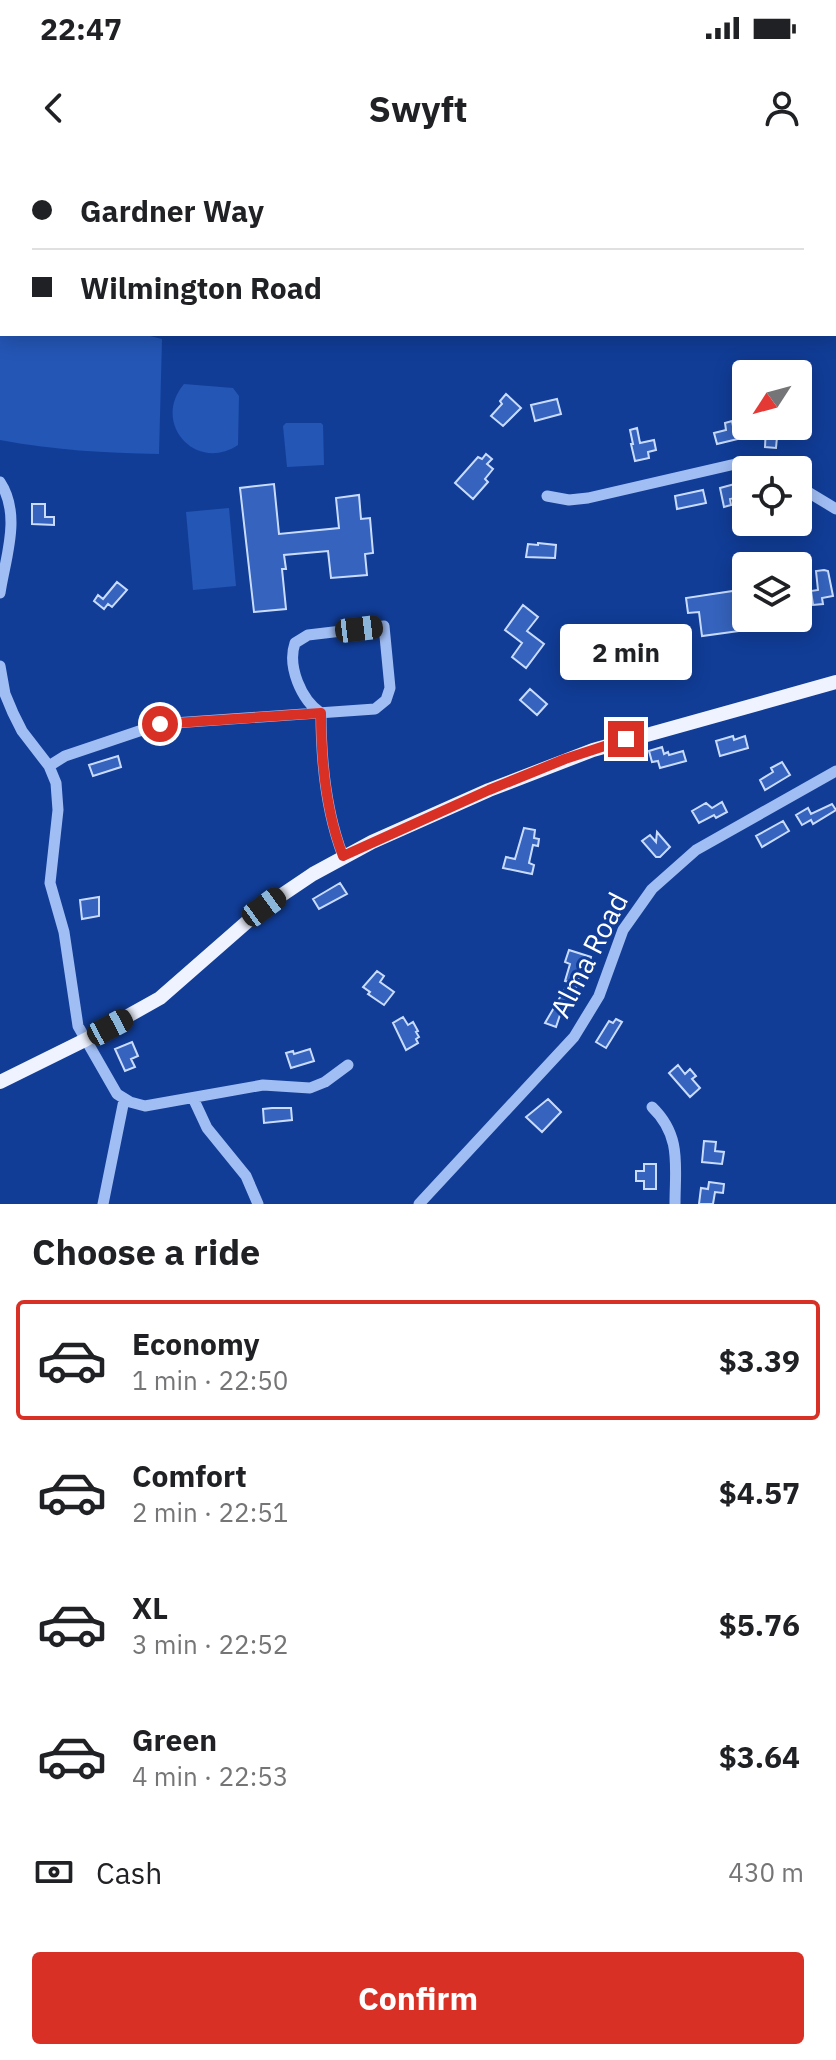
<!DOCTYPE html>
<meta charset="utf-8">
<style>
:root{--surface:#fff;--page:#f6f6f6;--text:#202124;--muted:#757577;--line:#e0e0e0;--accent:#d93025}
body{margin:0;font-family:"IBM Plex Sans",sans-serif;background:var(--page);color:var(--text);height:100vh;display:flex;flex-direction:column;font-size:30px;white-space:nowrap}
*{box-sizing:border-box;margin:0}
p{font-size:26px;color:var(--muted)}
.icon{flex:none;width:44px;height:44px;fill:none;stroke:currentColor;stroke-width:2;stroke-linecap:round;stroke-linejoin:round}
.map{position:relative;height:1044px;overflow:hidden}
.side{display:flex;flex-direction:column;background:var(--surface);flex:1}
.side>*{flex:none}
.guide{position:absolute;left:0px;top:0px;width:836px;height:176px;box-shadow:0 4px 20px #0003;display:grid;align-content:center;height:176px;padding:0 32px;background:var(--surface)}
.needle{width:52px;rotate:234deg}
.controls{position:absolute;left:732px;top:200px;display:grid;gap:16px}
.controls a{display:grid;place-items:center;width:80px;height:80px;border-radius:8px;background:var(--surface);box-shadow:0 4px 20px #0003;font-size:40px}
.end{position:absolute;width:36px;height:36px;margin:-18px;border:10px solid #d93025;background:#fff;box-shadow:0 0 0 4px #fff}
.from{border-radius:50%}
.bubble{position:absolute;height:56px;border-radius:8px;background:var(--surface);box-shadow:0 4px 20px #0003;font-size:26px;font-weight:800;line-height:56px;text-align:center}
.car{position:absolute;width:24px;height:48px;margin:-24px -12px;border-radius:10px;box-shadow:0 0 6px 2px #0007;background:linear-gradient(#222 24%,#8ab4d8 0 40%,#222 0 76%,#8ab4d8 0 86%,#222 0)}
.guide b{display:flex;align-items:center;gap:28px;height:76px;font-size:30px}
.guide b+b{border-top:2px solid var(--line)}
.guide i{width:20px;height:20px;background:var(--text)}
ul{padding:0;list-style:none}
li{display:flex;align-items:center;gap:24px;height:120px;margin:0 16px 12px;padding:0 16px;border:4px solid transparent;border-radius:8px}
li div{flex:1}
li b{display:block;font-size:30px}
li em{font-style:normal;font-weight:800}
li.active{border-color:var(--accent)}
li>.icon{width:72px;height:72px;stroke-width:1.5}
h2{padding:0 32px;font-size:36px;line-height:96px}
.pay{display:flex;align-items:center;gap:20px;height:88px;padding:0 32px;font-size:30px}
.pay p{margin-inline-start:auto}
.action{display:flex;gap:16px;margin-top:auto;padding:16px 32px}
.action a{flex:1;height:92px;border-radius:8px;background:var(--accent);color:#fff;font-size:32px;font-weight:800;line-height:92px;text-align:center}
.status{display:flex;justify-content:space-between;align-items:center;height:56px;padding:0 40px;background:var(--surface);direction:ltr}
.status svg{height:22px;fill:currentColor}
header{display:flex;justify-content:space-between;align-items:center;height:104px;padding:0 32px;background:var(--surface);font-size:36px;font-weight:800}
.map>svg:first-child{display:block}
.green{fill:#2456b6}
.building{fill:#3563bd;stroke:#c9dcfe;stroke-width:2}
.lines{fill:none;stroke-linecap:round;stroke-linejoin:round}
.minor{stroke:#a1bef4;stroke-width:11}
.major{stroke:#eef3ff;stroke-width:14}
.route{stroke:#d93025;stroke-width:10}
.labels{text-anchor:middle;stroke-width:6;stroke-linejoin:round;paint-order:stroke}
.street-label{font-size:28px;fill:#fff;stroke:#113d97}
</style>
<div class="status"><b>22:47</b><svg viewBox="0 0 49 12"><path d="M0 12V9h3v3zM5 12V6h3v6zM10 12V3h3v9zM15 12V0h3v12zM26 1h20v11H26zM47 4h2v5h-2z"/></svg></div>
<header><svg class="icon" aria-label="back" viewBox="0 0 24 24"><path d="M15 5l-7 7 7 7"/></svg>Swyft<svg class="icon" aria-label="person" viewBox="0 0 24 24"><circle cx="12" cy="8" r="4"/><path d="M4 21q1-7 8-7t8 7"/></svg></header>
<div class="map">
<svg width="836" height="1044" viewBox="0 0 836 1044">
<rect width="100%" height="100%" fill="#113d97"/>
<path class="green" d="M0 123 2 174H142L162 179 159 294C105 293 53 290 0 280Z
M184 224 233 228 239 236 238 285C196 313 151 263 184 224Z
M286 263H321L323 265 324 305 287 307 283 266Z
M229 348 236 426 193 430 186 352Z"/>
<path class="building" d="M506 234 521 248 503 266 491 256 502 244 500 241Z
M557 239 561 254 535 261 531 245Z
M732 261 733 266 743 264 746 277 717 284 714 273 726 270 725 263Z
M766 266H787L786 278 777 277 776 288 765 287Z
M637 268 640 283 654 280 656 290 648 292 649 298 635 301 631 284H633L630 270Z
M486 294 492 299 487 304 493 309 485 319 488 322 473 339 455 323 478 297 482 299Z
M742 322 745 336 730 339 731 345 724 347 720 328Z
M274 324 279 374 339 368 336 338 359 335 361 359 370 358 373 393 365 394 367 415 331 418 328 391 284 395 286 409H282L286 449 254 452 240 328Z
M703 330 706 343 677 349 675 336Z
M32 344H45V357H54V365L32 364Z
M538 383 556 385 555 398 526 397 528 384 538 385Z
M824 410 828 411 833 436 822 438 823 444 813 445 811 431 818 430 816 411Z
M117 422 127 430 112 447 108 444 104 449 94 441 98 435 103 439Z
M746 429V458H752L754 469 702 476 699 452 688 453 686 438Z
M523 445 538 457 527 471 544 484 526 508 512 497 522 483 505 470Z
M530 529 547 544 537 555 520 540Z
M733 576 734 580 745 576 748 588 720 596 716 581Z
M662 587 664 594 668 592 669 595 683 591 686 601 660 608 658 601 652 602 649 591Z
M118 596 121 607 93 616 89 605Z
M782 602 790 615 765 630 760 620 773 612 771 608Z
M722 642 727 652 716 658 714 655 699 663 692 651 706 643 712 648Z
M832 644 836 650 813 664 811 660 802 665 796 655 808 648 811 654Z
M783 661 789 671 762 687 756 676Z
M524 668 535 670 534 678 539 679 538 686 533 685 529 703 534 705 532 714 503 708 506 697 515 699Z
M657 672 670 687 660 697H656L642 681 650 675 656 682Z
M340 723 347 734 319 749 313 739Z
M99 737V756L82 759 80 740Z
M569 790 591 797 588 810 584 809 580 814 574 835 576 837 564 855 561 852 556 867 545 863 569 822 565 821 570 804 565 802Z
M377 811 384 816 380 822 394 832 384 845 368 834 370 832 363 827Z
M403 857 408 865 413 862 418 871 416 872 419 877 416 879 418 883 406 890 393 863Z
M616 859 622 862 606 888 596 882 609 861 613 863Z
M132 882 138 896 131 899 135 907 125 911 115 889Z
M310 889 314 901 291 908 286 893 293 891 294 894Z
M678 905 685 914 690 909 696 916 692 919 700 928 690 937 669 913Z
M548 939 561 952 542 972 526 957Z
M272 948H291L292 960 264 963 263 949Z
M704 981 716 982 715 991 724 992 722 1004 702 1002Z
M644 1004H656V1029H644V1021H636V1011H644Z
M709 1022 724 1024 723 1033 715 1032 713 1044H699L701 1028 708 1029Z"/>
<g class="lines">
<path class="minor" d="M31 2 32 0
M737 2V0
M834 89H836
M0 322C22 355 5 399 0 433
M798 326 836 349
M547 336 569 340 588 338 744 302 759 304 772 310
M0 506 5 534 13 553 22 571 49 606 56 623 58 650 50 723 64 772 78 866 117 934 130 942 145 946 263 925 310 928 325 922 348 905
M321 553C321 601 326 652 343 696
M49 606 65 596 160 564 375 549 386 540 390 528 384 466 308 475 295 483C287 506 301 540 321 553
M193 938 207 968 246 1016 258 1044
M652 947C682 976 675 1006 675 1044
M103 1044 124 940
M419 1044 574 877 599 836 623 770 652 729 696 690 836 611"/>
<path class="major" d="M0 922 85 880 160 838 264 747 313 714 372 682 489 630 593 590 836 522"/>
</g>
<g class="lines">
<path class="route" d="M160 564 321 553C321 601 326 652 343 696L489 630 565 599 626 579"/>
</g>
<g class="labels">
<g class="street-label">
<text transform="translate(589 795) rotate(-63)" y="10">Alma Road</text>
</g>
</g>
</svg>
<div class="controls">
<a><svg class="needle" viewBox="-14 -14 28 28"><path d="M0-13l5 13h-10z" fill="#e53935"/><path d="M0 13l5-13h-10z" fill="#757577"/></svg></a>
<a><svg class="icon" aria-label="locate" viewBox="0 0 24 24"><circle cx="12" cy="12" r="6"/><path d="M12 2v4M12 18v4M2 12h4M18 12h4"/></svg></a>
<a><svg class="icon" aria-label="layers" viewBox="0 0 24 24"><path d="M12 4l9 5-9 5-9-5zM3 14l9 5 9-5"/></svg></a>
</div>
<i class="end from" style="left:160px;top:564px"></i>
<i class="end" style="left:626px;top:579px"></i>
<div class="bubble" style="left:560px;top:464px;width:132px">2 min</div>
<i class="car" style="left:359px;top:469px;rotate:83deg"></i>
<i class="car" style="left:264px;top:747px;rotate:54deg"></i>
<i class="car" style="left:110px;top:867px;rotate:62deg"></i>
<div class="guide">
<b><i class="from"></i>Gardner Way</b>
<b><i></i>Wilmington Road</b>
</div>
</div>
<section class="side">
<h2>Choose a ride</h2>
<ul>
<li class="active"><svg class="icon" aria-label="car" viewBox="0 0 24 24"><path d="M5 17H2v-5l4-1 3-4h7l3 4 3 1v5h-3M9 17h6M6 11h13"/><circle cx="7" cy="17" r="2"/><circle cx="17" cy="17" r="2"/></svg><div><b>Economy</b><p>1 min · 22:50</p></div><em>$3.39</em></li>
<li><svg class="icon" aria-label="car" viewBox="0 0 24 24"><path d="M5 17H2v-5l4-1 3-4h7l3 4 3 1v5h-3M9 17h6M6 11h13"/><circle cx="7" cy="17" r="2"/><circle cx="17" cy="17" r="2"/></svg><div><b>Comfort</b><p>2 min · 22:51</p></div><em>$4.57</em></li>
<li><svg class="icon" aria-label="car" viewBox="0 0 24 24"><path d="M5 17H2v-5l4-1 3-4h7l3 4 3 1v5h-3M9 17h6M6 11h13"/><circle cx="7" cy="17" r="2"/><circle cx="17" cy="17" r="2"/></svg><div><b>XL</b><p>3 min · 22:52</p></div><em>$5.76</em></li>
<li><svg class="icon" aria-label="car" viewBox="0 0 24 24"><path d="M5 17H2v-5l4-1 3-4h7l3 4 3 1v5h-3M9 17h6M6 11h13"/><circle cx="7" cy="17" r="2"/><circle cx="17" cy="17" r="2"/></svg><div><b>Green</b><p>4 min · 22:53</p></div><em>$3.64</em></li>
</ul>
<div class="pay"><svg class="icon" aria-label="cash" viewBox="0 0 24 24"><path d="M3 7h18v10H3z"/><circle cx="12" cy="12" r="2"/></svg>Cash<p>430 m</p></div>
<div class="action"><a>Confirm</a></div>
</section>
